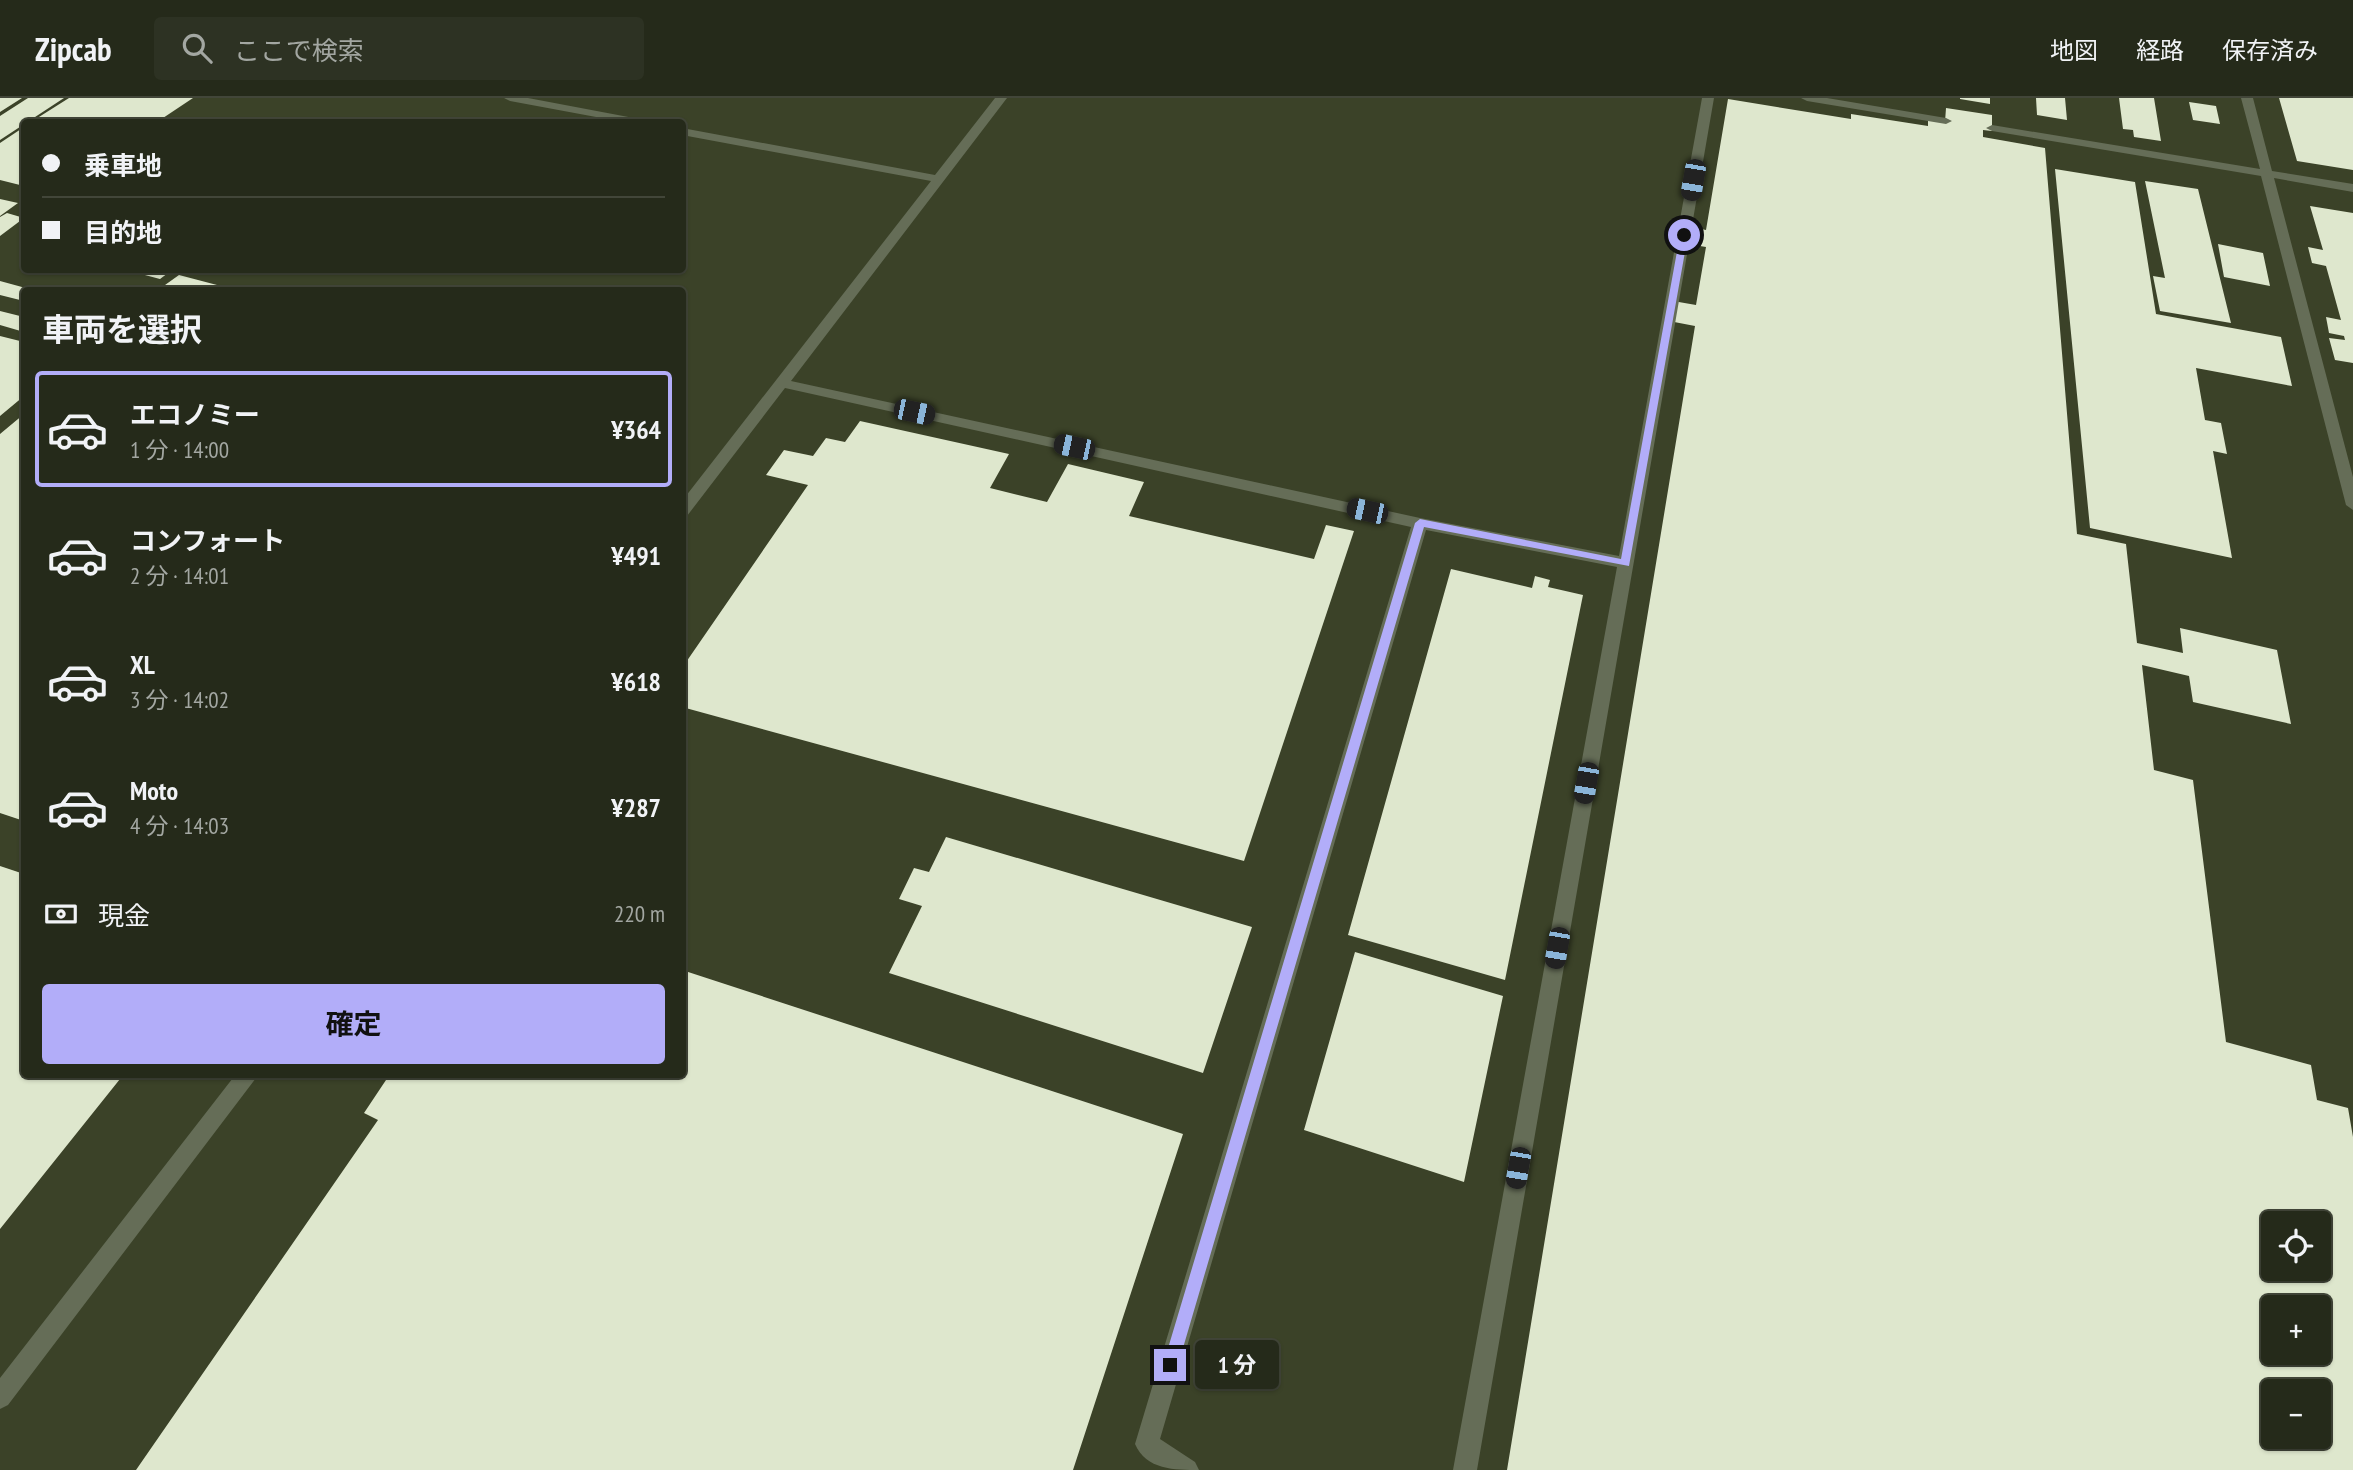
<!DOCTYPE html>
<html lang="ja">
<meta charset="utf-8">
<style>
:root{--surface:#252a1a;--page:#2d3223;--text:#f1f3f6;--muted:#a3a7a2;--line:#424639;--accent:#b2adf9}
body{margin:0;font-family:"PT Sans Narrow","Noto Sans JP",sans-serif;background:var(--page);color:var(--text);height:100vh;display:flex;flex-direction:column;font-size:26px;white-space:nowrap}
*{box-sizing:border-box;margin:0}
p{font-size:23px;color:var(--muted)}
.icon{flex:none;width:38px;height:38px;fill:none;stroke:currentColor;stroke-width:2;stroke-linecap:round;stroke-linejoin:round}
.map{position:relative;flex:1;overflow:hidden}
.sheet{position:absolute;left:21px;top:189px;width:665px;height:791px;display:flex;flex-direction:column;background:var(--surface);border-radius:7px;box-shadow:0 2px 5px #0004,0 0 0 2px var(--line)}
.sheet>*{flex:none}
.banner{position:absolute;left:21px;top:21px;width:665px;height:154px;border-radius:7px;box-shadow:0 2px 5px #0004,0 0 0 2px var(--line);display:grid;align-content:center;height:154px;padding:0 21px;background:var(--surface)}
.controls{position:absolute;left:2261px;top:1113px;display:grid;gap:14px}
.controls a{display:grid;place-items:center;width:70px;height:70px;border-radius:7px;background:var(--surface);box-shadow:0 2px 5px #0004,0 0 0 2px var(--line);font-size:35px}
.end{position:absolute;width:32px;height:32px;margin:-16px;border:9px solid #b2adf9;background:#111;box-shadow:0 0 0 4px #111}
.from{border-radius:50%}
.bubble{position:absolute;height:49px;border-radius:7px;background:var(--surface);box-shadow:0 2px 5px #0004,0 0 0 2px var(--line);font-size:23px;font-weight:700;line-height:49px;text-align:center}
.car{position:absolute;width:21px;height:42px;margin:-21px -10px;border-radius:9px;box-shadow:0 0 5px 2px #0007;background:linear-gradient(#222 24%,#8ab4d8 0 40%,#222 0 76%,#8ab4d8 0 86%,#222 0)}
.banner b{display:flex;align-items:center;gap:24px;height:66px;font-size:26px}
.banner b+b{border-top:2px solid var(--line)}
.banner i{width:18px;height:18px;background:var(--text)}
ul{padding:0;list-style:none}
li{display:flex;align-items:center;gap:21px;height:116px;margin:0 14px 10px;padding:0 7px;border:4px solid transparent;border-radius:7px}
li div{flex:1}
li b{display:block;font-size:26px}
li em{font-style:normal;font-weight:700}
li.active{border-color:var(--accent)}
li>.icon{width:63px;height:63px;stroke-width:1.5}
h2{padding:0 21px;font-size:32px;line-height:84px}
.pay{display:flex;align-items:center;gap:18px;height:77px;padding:0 21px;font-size:26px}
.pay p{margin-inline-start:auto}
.cta{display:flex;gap:14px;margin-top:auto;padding:14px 21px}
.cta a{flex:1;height:80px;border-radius:7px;background:var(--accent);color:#111;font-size:28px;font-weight:700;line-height:80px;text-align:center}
header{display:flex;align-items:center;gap:42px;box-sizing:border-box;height:98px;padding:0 35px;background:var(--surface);border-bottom:2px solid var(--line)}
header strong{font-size:33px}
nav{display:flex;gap:38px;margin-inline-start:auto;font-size:24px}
.search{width:490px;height:63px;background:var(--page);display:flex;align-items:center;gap:18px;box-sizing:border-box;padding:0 24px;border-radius:7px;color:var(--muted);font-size:26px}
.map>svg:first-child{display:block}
.built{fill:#3b4228;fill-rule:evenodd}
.building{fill:#dee7cd;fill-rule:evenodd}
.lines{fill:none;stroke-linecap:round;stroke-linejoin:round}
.lane{fill:#656d57;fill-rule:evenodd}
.route{fill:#b2adf9}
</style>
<header>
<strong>Zipcab</strong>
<div class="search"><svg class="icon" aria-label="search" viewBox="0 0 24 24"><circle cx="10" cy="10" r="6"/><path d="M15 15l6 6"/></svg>ここで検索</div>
<nav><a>地図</a><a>経路</a><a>保存済み</a></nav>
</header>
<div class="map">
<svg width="2353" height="1372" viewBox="0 0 2353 1372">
<rect width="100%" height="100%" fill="#313823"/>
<path class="built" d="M0 0H2353V1372H0ZM24 24H682V172H24ZM24 192H682V976H24ZM2273 1125H2319V1171H2273ZM2273 1209H2319V1255H2273ZM2273 1293H2319V1339H2273Z"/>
<path class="building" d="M0 0H22L0 14Z
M28 0H64L0 42V18Z
M69 0H193L157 24H31Z
M1960 0H1990V6L1960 1Z
M2036 0H2065L2067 22 2037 17Z
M2119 0H2154L2161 43 2134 39 2133 32 2123 31Z
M2279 0H2353V72L2297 63Z
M1728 1 1851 21V16L1928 28V21L1945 24 1946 10 1992 17V33L1983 32V39L2045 50 2077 436 2126 446 2137 545 2183 555 2180 530 2277 552 2291 626 2193 604 2189 578 2142 567 2154 672 2193 682 2226 944 2311 967 2317 1002 2348 1010 2353 1039V1372H1507L1695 228 1669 223 1673 203 1696 207 1706 149 1688 146 1691 129 1706 132ZM2273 1125H2319V1171H2273ZM2273 1209H2319V1255H2273ZM2273 1293H2319V1339H2273Z
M2189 4 2216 8 2220 26 2193 22Z
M24 29V88L0 82V45Z
M2055 71 2135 84 2156 216 2281 239 2292 288 2196 270 2205 322 2221 325 2227 356 2213 353 2232 460 2090 430Z
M2145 83 2198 91 2231 225 2160 213 2153 178 2165 180Z
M0 101 18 105 0 118Z
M2310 108 2353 115V265L2335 262 2329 240 2345 242 2344 238 2329 235 2326 219 2341 222 2326 168 2312 165 2308 149 2323 152Z
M7 115 24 120 0 138V119Z
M2218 146 2263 155 2270 188 2224 179Z
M126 172H172L160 181Z
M179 177 236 192H158Z
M0 183 33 192H24V203L0 197Z
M0 213 24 219V234L0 227Z
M0 238 24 244V298L0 318Z
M24 316V723L0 715V336Z
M860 323 1009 356 990 390 1047 404 1068 366 1144 384 1129 418 1314 461 1326 427 1354 433 1244 763 682 609V570L808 387 766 377 784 352 813 358 826 340 845 344Z
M1451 471 1532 490 1535 478 1550 482 1548 489 1583 497 1505 882 1348 837Z
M946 739 1252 829 1203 975 889 875 922 808 899 801 914 770 929 774Z
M0 768 24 776V976H124L0 1131Z
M1355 854 1503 898 1464 1084 1304 1032Z
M682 872 1183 1036 1073 1372H136L378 1022 364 1015 390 976H682Z"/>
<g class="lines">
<path class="lane" d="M504 0H528L639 21 645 24H623L510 3Z
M995 0H1007L791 283 1420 420 1619 458 1702 0H1714L1477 1372H1453L1617 469 1426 432 1160 1341 1195 1364 1199 1372C1175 1372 1146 1372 1135 1346L1411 429 785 290 687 418 682 419V403L931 83 682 37V30L935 77Z
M1801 0H1827L1946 20 1952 23 1946 26 1807 3Z
M2241 0H2253L2272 73 2353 86V94L2274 80 2353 379V412L2346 407 2261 78 1992 33 1986 30 1992 27 2260 71Z
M236 976H259L8 1307 0 1311V1280Z"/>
</g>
<path class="route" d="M1684 134 1688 137 1629 468 1424 429 1178 1267 1175 1272 1170 1274 1165 1272 1163 1267 1415 425 1420 421 1621 461 1680 137Z"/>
</svg>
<div class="controls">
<a><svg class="icon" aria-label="locate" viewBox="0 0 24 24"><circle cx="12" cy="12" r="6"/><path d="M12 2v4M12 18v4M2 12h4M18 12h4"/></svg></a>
<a>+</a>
<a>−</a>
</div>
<i class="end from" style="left:1684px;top:137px"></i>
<i class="end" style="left:1170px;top:1267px"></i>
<div class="bubble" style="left:1195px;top:1242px;width:84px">1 分</div>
<i class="car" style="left:1693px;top:82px;rotate:190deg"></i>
<i class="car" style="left:914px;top:314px;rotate:102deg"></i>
<i class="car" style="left:1074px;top:349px;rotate:282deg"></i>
<i class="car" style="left:1367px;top:413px;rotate:282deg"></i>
<i class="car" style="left:1586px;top:685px;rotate:190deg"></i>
<i class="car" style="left:1557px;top:850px;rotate:190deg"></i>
<i class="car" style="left:1518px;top:1070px;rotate:190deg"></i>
<div class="banner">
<b><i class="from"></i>乗車地</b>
<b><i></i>目的地</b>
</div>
<section class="sheet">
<h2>車両を選択</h2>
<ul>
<li class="active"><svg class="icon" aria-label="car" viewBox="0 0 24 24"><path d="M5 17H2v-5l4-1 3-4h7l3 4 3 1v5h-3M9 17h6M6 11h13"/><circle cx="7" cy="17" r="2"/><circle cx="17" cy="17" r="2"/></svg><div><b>エコノミー</b><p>1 分 · 14:00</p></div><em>¥364</em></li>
<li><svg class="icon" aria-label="car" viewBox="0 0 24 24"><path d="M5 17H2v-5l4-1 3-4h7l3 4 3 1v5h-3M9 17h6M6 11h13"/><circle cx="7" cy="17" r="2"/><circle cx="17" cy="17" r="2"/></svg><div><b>コンフォート</b><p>2 分 · 14:01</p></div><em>¥491</em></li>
<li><svg class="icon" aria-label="car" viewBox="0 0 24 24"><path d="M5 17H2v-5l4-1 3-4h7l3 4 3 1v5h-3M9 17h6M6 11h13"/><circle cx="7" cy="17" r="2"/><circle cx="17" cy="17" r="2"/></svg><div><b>XL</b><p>3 分 · 14:02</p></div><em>¥618</em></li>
<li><svg class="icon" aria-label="car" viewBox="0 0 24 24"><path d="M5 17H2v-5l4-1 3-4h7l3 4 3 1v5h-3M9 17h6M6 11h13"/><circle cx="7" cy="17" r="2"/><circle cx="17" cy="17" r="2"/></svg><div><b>Moto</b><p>4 分 · 14:03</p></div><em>¥287</em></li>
</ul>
<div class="pay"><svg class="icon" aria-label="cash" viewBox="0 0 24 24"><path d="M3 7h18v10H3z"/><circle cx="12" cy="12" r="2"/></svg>現金<p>220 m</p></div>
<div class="cta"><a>確定</a></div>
</section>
</div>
